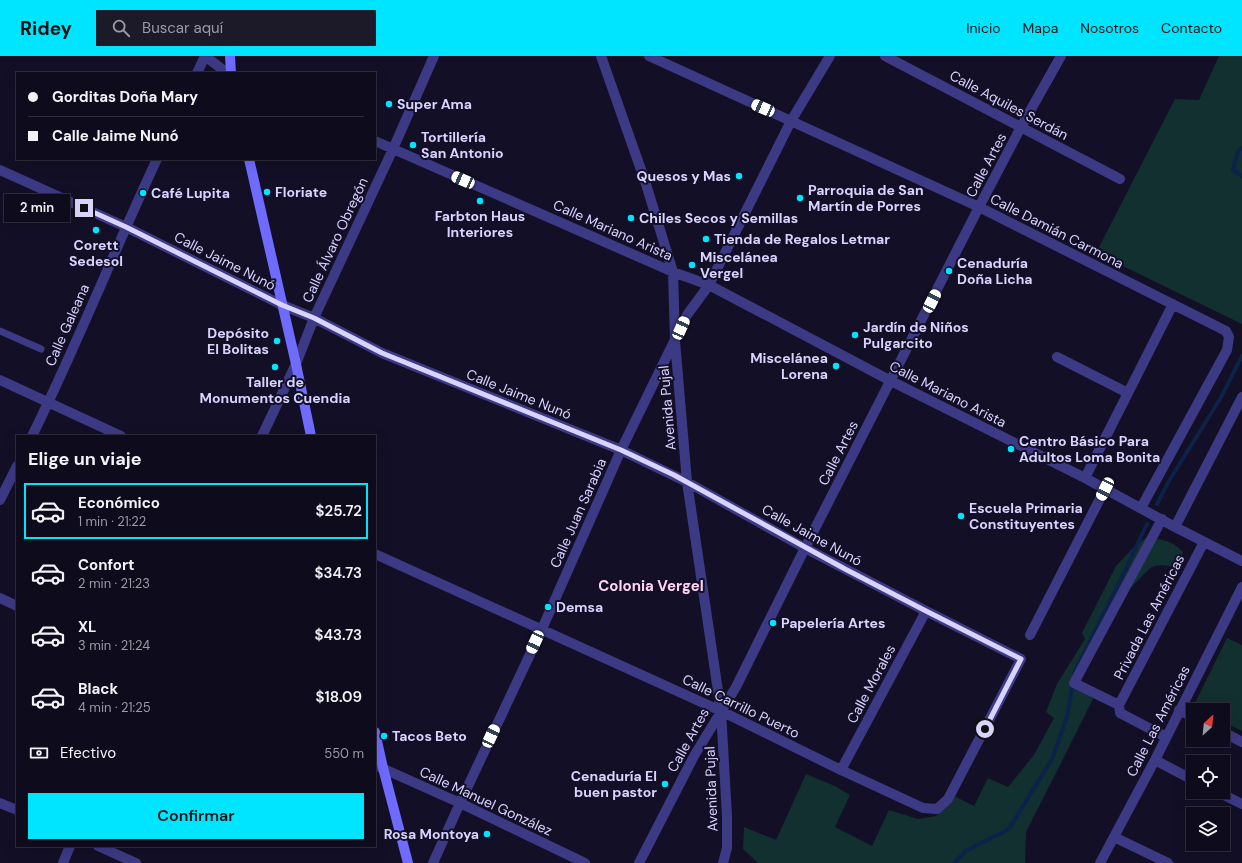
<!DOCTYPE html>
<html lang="es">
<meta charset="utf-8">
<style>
:root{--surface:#0e0b1c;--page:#1c1929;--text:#f1f3f6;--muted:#9b9ba3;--line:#2e2b3b;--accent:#00e5ff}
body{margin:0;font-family:"DM Sans",sans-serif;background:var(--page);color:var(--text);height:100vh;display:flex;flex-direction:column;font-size:15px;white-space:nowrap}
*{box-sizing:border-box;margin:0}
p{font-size:13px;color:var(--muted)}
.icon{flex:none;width:22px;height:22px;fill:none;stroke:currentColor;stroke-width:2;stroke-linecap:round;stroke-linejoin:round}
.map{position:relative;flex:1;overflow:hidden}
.side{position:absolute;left:16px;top:379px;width:360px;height:412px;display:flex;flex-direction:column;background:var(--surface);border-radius:0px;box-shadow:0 4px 16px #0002,0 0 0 1px var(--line)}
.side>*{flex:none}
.banner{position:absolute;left:16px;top:16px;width:360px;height:88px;border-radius:0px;box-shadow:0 4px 16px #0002,0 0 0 1px var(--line);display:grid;align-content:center;height:88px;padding:0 12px;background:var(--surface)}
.needle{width:26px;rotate:27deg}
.fabs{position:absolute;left:1186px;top:647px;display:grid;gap:8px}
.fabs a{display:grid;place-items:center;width:44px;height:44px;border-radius:0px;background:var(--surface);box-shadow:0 4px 16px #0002,0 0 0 1px var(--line);font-size:20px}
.end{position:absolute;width:18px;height:18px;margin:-9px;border:5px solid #d9d4ff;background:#111;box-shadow:0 0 0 2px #111}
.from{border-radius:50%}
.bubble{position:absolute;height:28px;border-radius:0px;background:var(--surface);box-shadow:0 4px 16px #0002,0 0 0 1px var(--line);font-size:13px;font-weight:600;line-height:28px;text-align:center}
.car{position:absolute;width:12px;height:24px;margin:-12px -6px;border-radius:5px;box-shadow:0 0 3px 1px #0007;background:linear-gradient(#fff 24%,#345 0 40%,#fff 0 76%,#345 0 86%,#fff 0)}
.banner b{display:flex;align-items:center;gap:14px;height:38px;font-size:15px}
.banner b+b{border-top:1px solid var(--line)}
.banner i{width:10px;height:10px;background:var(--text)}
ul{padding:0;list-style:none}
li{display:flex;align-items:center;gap:12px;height:56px;margin:0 8px 6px;padding:0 4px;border:2px solid transparent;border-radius:0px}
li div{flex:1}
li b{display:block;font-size:15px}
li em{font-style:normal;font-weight:600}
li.selected{border-color:var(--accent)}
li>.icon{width:36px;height:36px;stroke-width:1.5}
h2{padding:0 12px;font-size:18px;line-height:48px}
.pay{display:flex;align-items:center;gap:10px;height:44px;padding:0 12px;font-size:15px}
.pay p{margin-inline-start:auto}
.cta{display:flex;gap:8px;margin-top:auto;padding:8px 12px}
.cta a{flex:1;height:46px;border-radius:0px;background:var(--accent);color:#111;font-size:16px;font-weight:600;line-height:46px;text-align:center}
header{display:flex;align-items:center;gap:24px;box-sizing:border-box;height:56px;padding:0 20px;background:var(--accent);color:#111}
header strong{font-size:19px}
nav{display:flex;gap:22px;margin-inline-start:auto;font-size:14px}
.search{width:280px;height:36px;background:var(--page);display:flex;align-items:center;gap:10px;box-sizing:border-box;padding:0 14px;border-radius:0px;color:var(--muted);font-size:15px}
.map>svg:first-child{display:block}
.green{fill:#12302f}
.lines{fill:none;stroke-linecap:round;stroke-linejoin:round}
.stream{stroke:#0c2248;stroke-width:4}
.lane{stroke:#3d3a85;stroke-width:7}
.street{stroke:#3d3a85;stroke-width:10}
.secondary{stroke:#6f6bff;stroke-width:10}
.route{stroke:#d9d4ff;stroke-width:5}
.poi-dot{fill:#00e5ff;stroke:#130f26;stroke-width:1.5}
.labels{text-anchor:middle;stroke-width:4;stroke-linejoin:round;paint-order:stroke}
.poi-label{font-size:14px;font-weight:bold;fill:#d9d4ff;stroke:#130f26;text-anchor:start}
.street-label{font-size:14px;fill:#d9d4ff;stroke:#130f26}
.neighbourhood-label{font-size:15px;font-weight:bold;fill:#ffd6f0;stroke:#130f26}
</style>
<header>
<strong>Ridey</strong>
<div class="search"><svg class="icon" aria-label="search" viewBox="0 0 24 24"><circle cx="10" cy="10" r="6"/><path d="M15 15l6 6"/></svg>Buscar aquí</div>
<nav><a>Inicio</a><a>Mapa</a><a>Nosotros</a><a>Contacto</a></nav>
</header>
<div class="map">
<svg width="1242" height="807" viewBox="0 0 1242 807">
<rect width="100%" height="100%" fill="#130f26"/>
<path class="green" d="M1219 0H1242V268L1096 197 1175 43 1199 44Z
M1147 481C1162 484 1172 484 1183 496L1176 512C1167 509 1158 508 1150 512L1116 547 1084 608 1081 627 1093 643 1058 713 1026 776 1025 807H758L743 793 744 771 776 784 806 718 835 730 850 739 835 771 872 790 889 754 918 763 936 760 954 740 974 750 988 722 1008 731 1034 699 1054 662 1046 656 1057 628 1085 583 1082 577 1116 510 1132 493Z
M1227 582 1242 589V675L1223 666V654H1200L1193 651Z"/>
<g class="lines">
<path class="stream" d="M1242 92 1238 95 1233 114 1242 120
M1157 448 1169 425 1220 343 1242 300
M1074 620 1075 615 1120 525 1147 468
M954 807 966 795 1009 773 1052 703 1067 661 1073 627"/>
<path class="lane" d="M0 275 41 293"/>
<path class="street" d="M205 0 227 17
M601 0 645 125 673 216 675 285 687 426 721 655 727 760V792L723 807
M649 0 979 151 1226 275 1229 281 1227 294 1141 452
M885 0 1120 123
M197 17 205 0
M375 85 673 216 709 229 891 325 1085 422 1175 471 1242 505
M0 114 126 171 282 249 314 262 382 297 621 394 687 426 805 492 926 555 1021 603 948 743 937 753 923 752 841 714 721 655 375 498
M1057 301 1128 337
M0 324 121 380
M32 380C77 289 114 195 157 103
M262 380 296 308 314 262 393 93 434 0
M1085 422 1173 248
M0 444 17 410
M1162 463 1074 627 1119 649 1120 657 1166 681
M1175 471 1242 341
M0 542 17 550
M1030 579 1105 433
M1119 649 1204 486
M1179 654 1193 661
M1223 676 1242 686
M1155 704 1193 724
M375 709 460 747 585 807
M841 714 926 555
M1218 736 1242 748
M0 747 17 754
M1114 781 1168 807
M98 790 136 807
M63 807 70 790
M433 807 460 747 542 573 621 394 687 259 709 229 791 65 830 0
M639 807 694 700 736 631 805 492 979 151 1021 71 1061 0
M1100 807 1155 704 1242 531"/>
<path class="secondary" d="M230 0 231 17
M249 103 296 308 311 380
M375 676 383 712 408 807"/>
</g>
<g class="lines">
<path class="route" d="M84 152 126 171 282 249 314 262 382 297 621 394 674 419 845 513 926 555 1021 603 985 673"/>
</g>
<g class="poi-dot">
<circle cx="389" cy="48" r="4"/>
<circle cx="413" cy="89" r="4"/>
<circle cx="739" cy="120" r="4"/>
<circle cx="267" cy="136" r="4"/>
<circle cx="143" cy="137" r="4"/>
<circle cx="800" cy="142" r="4"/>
<circle cx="480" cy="145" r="4"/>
<circle cx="631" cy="162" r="4"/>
<circle cx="96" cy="174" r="4"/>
<circle cx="706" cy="183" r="4"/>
<circle cx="692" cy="209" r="4"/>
<circle cx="949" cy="215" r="4"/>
<circle cx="855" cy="279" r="4"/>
<circle cx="277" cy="285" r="4"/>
<circle cx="836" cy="310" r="4"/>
<circle cx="275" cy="311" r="4"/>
<circle cx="1011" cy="393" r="4"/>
<circle cx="961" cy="460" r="4"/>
<circle cx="548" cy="551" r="4"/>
<circle cx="773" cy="567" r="4"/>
<circle cx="384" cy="680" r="4"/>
<circle cx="665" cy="728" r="4"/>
<circle cx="487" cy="778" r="4"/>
</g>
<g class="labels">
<g class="poi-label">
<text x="397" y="53">Super Ama</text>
<text x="421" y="86">Tortillería<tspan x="421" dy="16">San Antonio</tspan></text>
<text x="731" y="125" text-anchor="end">Quesos y Mas</text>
<text x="808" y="139">Parroquia de San<tspan x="808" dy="16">Martín de Porres</tspan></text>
<text x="275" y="141">Floriate</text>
<text x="151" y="142">Café Lupita</text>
<text x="480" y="165" text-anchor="middle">Farbton Haus<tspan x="480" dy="16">Interiores</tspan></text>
<text x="639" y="167">Chiles Secos y Semillas</text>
<text x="714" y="188">Tienda de Regalos Letmar</text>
<text x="96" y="194" text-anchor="middle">Corett<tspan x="96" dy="16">Sedesol</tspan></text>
<text x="700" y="206">Miscelánea<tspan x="700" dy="16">Vergel</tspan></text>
<text x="957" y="212">Cenaduría<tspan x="957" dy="16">Doña Licha</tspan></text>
<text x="863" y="276">Jardín de Niños<tspan x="863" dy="16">Pulgarcito</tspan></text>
<text x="269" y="282" text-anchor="end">Depósito<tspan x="269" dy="16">El Bolitas</tspan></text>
<text x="828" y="307" text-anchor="end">Miscelánea<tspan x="828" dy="16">Lorena</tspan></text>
<text x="275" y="331" text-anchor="middle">Taller de<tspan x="275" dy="16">Monumentos Cuendia</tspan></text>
<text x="1019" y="390">Centro Básico Para<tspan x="1019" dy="16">Adultos Loma Bonita</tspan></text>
<text x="969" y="457">Escuela Primaria<tspan x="969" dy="16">Constituyentes</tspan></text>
<text x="556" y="556">Demsa</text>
<text x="781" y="572">Papelería Artes</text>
<text x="392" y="685">Tacos Beto</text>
<text x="657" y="725" text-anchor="end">Cenaduría El<tspan x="657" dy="16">buen pastor</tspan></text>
<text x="479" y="783" text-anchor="end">Rosa Montoya</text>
</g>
<g class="street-label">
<text transform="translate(1009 49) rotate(28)" y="5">Calle Aquiles Serdán</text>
<text transform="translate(986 109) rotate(-62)" y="5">Calle Artes</text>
<text transform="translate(613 174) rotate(24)" y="5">Calle Mariano Arista</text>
<text transform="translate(1057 175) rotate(27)" y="5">Calle Damián Carmona</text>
<text transform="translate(335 184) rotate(-65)" y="5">Calle Álvaro Obregón</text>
<text transform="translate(225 205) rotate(27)" y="5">Calle Jaime Nunó</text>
<text transform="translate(67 269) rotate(-66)" y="5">Calle Galeana</text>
<text transform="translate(519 338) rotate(22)" y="5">Calle Jaime Nunó</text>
<text transform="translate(948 338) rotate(27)" y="5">Calle Mariano Arista</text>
<text transform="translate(667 352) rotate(-95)" y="5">Avenida Pujal</text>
<text transform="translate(838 397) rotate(-63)" y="5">Calle Artes</text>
<text transform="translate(578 457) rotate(-66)" y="5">Calle Juan Sarabia</text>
<text transform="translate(812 479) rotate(29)" y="5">Calle Jaime Nunó</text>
<text transform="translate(1149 561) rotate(-63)" y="5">Privada Las Américas</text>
<text transform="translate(871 628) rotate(-62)" y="5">Calle Morales</text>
<text transform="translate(741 650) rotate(26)" y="5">Calle Carrillo Puerto</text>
<text transform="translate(1158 665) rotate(-63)" y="5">Calle Las Américas</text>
<text transform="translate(688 684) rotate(-61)" y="5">Calle Artes</text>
<text transform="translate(711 733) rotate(-92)" y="5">Avenida Pujal</text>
<text transform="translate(486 745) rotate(25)" y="5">Calle Manuel González</text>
</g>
<g class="neighbourhood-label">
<text x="651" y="535">Colonia Vergel</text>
</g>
</g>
</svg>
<div class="fabs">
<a><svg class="needle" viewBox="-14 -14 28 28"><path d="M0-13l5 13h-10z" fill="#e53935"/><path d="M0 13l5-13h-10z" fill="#9b9ba3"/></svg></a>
<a><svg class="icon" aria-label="locate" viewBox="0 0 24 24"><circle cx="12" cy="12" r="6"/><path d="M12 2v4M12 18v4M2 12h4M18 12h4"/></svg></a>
<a><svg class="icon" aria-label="layers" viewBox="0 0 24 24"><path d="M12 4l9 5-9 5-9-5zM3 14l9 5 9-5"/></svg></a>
</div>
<i class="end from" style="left:985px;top:673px"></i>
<i class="end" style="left:84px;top:152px"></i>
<div class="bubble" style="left:4px;top:138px;width:66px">2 min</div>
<i class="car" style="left:763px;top:52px;rotate:294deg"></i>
<i class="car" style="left:463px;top:124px;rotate:294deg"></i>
<i class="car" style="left:932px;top:245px;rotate:27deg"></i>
<i class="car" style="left:681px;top:272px;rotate:24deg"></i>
<i class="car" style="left:1105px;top:433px;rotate:207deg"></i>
<i class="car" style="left:535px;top:586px;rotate:205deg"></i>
<i class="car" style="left:491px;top:680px;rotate:25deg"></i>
<div class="banner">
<b><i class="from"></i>Gorditas Doña Mary</b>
<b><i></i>Calle Jaime Nunó</b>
</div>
<section class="side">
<h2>Elige un viaje</h2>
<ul>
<li class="selected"><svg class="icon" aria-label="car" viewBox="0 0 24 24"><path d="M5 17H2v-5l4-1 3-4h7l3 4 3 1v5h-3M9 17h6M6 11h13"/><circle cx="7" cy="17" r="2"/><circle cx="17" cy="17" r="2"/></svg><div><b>Económico</b><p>1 min · 21:22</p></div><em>$25.72</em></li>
<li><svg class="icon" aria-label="car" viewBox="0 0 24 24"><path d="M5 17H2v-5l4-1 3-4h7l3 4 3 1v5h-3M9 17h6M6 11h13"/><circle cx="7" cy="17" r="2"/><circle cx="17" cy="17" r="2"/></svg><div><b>Confort</b><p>2 min · 21:23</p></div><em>$34.73</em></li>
<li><svg class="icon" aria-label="car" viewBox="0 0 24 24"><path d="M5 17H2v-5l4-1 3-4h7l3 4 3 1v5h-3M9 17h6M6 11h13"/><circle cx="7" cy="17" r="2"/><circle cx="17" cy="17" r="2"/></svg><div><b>XL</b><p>3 min · 21:24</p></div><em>$43.73</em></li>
<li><svg class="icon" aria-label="car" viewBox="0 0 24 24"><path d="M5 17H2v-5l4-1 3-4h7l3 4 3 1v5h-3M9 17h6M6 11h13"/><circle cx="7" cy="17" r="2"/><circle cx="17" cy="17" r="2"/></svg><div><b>Black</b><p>4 min · 21:25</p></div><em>$18.09</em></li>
</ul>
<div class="pay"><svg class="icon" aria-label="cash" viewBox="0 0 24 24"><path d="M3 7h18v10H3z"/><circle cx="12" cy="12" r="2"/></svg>Efectivo<p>550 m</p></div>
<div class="cta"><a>Confirmar</a></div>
</section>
</div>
